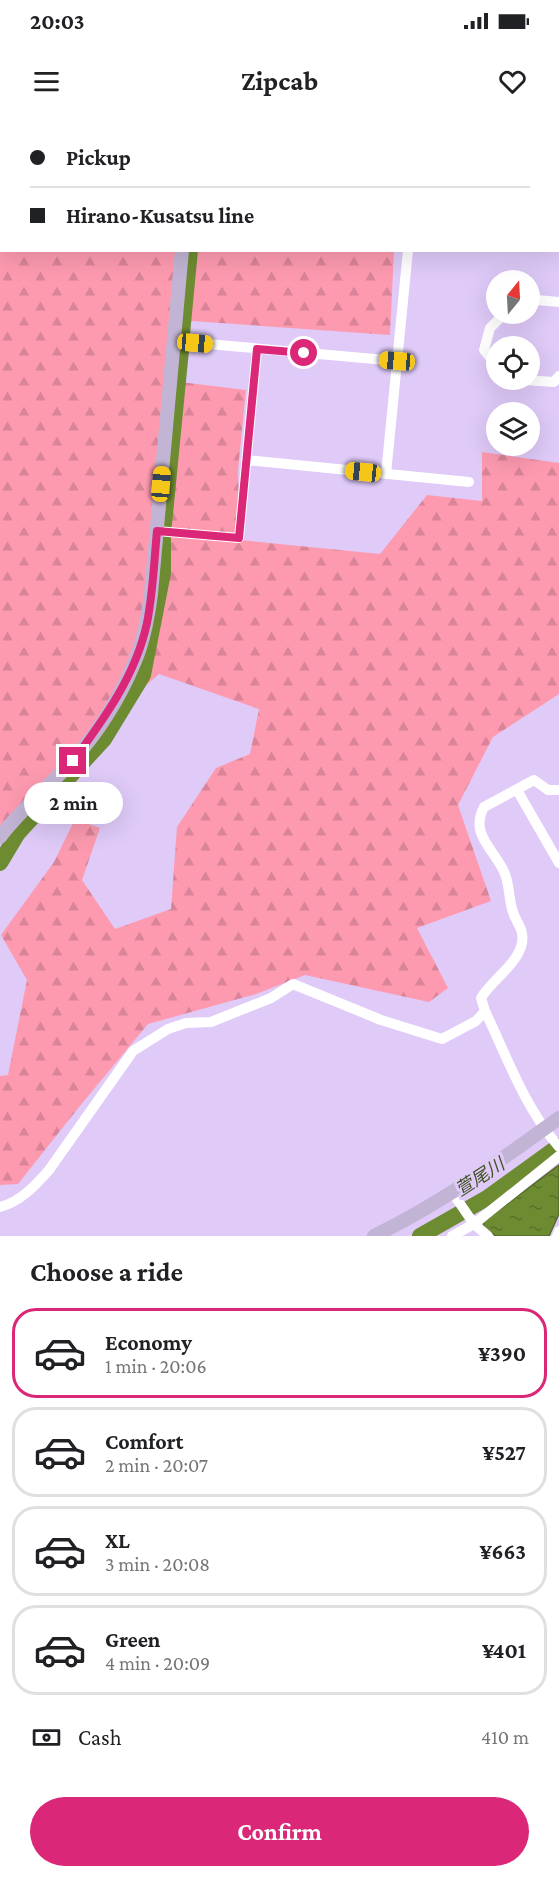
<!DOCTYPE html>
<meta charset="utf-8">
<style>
:root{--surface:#fff;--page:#f6f6f6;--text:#202124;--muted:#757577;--line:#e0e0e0;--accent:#db2777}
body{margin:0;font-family:"Crimson Pro","Noto Sans JP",serif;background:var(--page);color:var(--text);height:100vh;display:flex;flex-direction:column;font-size:22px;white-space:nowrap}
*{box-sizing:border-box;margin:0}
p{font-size:20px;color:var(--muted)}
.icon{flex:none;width:33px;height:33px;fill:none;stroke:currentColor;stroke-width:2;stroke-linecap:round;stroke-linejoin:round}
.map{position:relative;height:1116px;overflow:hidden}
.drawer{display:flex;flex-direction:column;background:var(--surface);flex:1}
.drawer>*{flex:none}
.guide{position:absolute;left:0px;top:0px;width:560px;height:132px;box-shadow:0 6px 24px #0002;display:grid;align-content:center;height:132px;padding:0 30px;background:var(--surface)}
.needle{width:39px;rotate:18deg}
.tools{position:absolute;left:486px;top:150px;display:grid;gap:12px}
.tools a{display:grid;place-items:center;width:54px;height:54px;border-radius:50%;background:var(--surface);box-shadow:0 6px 24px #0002;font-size:30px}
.end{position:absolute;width:27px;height:27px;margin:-14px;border:8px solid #db2777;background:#fff;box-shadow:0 0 0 3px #fff}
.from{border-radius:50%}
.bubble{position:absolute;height:42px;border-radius:21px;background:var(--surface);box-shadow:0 6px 24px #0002;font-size:20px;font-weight:700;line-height:42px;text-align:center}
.car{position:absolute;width:18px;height:36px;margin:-18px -9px;border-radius:8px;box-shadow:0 0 4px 2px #0007;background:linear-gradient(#f5c518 24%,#345 0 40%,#f5c518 0 76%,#345 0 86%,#f5c518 0)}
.guide b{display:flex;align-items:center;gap:21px;height:57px;font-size:22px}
.guide b+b{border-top:2px solid var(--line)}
.guide i{width:15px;height:15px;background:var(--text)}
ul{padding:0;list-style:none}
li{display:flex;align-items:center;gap:18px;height:90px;margin:0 12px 9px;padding:0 18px;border:3px solid var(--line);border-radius:24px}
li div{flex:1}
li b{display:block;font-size:22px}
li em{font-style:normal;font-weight:700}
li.on{border-color:var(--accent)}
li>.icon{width:54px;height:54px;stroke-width:1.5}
h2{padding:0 30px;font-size:27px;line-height:72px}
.pay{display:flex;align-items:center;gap:15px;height:66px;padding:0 30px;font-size:22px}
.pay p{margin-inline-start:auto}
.cta{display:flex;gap:12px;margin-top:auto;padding:12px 30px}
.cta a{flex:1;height:69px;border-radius:36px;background:var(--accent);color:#fff;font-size:24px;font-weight:700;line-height:69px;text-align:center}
.status{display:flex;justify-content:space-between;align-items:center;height:42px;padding:0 30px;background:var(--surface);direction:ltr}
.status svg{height:16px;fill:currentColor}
header{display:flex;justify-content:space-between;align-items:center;height:78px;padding:0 30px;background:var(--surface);font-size:27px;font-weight:700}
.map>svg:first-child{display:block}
.forest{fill:url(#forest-firs)}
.water{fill:url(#water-ripples);stroke:#576a30;stroke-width:1.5}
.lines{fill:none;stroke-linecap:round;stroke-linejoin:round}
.river{stroke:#6d8b31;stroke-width:16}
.minor{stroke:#fff;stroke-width:10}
.major{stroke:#c2b4d4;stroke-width:14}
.route{stroke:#db2777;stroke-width:8}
.labels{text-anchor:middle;stroke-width:6;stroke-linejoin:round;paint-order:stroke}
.water-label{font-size:18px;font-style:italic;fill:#3f5021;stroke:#dfcaf8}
</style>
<div class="status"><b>20:03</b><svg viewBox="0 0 49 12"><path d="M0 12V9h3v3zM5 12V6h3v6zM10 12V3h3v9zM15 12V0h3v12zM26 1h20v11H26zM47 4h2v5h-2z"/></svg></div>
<header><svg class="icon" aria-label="menu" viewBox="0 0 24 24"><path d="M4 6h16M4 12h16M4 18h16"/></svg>Zipcab<svg class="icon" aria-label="heart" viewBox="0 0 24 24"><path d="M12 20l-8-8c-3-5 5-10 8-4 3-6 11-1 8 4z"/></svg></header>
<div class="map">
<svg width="559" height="1116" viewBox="0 0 559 1116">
<defs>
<pattern id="forest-firs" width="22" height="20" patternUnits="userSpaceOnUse" patternTransform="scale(1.5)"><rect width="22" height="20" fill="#fd9ab0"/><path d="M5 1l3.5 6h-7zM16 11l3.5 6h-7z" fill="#d98498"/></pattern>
<pattern id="water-ripples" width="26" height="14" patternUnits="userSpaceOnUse" patternTransform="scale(1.5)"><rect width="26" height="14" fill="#6d8b31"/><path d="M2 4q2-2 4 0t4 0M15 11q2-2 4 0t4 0" fill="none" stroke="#59712a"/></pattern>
</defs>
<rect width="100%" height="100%" fill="#dfcaf8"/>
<path class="forest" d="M0 0 296 1 2 2V130L394 131 390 215 178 200 172 261 246 270 238 350 240 420 380 434 427 375 482 381V332L559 343V574L493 617 458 685 491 781 417 808 448 868 429 882 305 855 256 874 148 904 79 987 18 1064 0 1065V956L8 955 27 860 1 815 54 742 75 699 100 708 82 760 115 809 171 789 177 707 216 648 250 634 259 589 159 554 101 604 39 672 0 725Z"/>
<path class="water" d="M559 1045V1094L549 1116H496L484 1108 483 1102Z"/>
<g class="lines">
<path class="river" d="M182 214 190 130
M164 404 181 230
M0 743 18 713 104 619 143 555 163 453V419
M420 1116 487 1078 559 1026"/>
<path class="minor" d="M499 2V0
M558 94H559
M558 124 559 125
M530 182 537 180 559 182
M174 221 397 241
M496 245 484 230 490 208 504 194
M524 260 554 262 559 256
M246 340 469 362
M386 354 408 130
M157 411 239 418 257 229
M517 670 559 743
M485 891C507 937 525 988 559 1027
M452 1072 474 1104 488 1116
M0 1087C20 1082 36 1065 49 1050L133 931 168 909 186 903 211 902 271 878 293 864 381 900 442 919 476 901 485 891 481 878C492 860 518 844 522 823 524 811 519 806 515 797 509 786 510 769 506 757 499 732 468 717 484 687L534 660 548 670H559
M452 1116 474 1104 559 1036
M557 1116 559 1111"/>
<path class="major" d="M192 2V0
M0 717C21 689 49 667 72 641 98 613 121 576 135 541 144 520 148 497 151 474L182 130
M374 1116C440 1084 500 1041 559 998"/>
</g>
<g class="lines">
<path class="route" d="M73 641C104 599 136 555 147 503 153 473 154 442 157 411L239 418 257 229 304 233"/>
</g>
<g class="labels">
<g class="water-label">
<text transform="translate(480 1057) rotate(-33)" y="6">萱尾川</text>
</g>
</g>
</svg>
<div class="tools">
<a><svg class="needle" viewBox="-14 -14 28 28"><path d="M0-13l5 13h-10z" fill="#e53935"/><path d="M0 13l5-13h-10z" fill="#757577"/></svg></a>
<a><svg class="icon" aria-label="locate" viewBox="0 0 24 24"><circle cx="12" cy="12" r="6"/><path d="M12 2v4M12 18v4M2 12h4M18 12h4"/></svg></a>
<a><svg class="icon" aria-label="layers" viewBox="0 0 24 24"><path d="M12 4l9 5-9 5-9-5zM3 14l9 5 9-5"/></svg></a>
</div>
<i class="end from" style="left:304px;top:233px"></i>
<i class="end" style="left:73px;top:641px"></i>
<div class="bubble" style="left:24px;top:662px;width:99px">2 min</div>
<i class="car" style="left:195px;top:223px;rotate:95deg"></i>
<i class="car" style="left:397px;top:241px;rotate:275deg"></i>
<i class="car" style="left:363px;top:352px;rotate:276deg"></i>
<i class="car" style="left:161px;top:364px;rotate:5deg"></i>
<div class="guide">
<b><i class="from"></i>Pickup</b>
<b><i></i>Hirano-Kusatsu line</b>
</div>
</div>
<section class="drawer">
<h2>Choose a ride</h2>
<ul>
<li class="on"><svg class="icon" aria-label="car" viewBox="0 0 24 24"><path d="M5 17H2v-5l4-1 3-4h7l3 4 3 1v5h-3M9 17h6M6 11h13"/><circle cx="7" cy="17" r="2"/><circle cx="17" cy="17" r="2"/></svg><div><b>Economy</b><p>1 min · 20:06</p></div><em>¥390</em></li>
<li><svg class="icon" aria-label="car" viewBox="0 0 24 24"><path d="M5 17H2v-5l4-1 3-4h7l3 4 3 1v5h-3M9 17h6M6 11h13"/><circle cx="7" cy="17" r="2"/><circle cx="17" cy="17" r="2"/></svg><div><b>Comfort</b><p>2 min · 20:07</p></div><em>¥527</em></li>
<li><svg class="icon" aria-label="car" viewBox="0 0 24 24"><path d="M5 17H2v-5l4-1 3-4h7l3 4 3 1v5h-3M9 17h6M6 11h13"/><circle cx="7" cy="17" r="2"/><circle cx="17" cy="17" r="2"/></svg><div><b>XL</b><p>3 min · 20:08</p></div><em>¥663</em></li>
<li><svg class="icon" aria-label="car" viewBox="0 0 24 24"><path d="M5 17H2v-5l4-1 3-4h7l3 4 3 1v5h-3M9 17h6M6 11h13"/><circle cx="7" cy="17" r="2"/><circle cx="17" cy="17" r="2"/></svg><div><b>Green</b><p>4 min · 20:09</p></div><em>¥401</em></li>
</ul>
<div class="pay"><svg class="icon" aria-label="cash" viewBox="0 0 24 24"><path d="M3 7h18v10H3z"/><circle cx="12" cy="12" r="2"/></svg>Cash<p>410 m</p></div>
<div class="cta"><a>Confirm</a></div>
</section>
